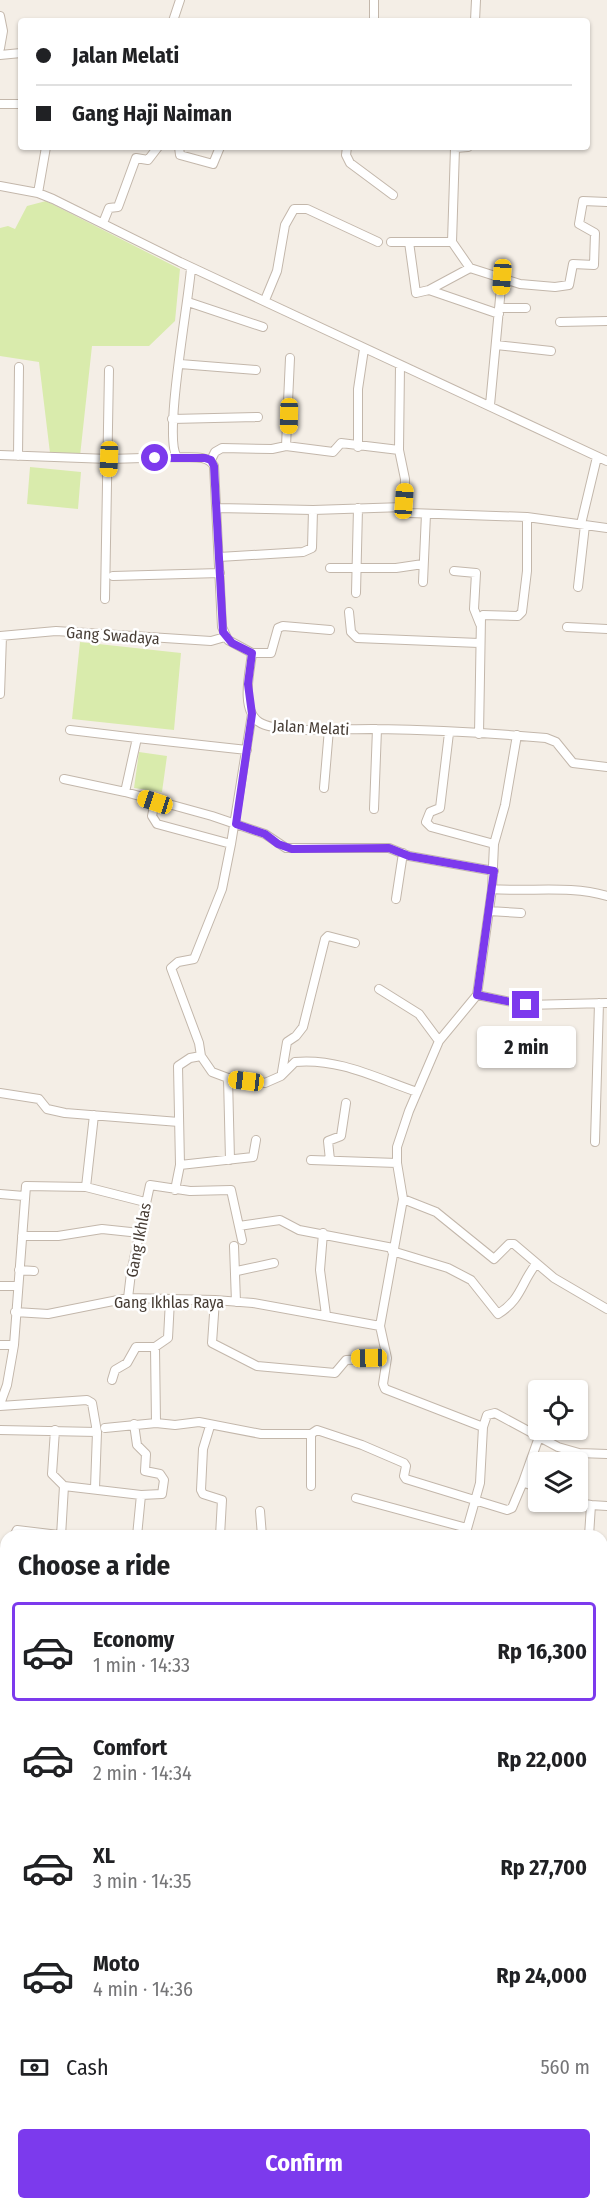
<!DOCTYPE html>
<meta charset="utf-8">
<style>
:root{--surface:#fff;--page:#f2f2f2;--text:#202124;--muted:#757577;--line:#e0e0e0;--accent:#7c3aed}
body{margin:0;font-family:"Fira Sans Condensed",sans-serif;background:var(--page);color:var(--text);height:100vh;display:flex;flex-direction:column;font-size:22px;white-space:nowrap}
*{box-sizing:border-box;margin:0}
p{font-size:20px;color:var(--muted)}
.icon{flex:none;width:33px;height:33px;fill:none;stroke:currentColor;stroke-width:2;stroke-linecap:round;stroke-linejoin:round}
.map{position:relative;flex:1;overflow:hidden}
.sheet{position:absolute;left:0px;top:1530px;width:608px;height:680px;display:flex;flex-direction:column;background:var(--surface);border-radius:18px 18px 0 0;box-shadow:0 2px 4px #0004}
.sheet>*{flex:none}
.hud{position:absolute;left:18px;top:18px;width:572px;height:132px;border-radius:6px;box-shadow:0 2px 4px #0004;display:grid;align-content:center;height:132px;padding:0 18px;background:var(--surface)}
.fabs{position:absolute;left:528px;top:1380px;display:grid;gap:12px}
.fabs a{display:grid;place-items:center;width:60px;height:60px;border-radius:6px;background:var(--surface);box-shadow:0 2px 4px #0004;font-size:30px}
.end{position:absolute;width:27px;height:27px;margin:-14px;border:8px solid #7c3aed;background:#fff;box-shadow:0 0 0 3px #fff}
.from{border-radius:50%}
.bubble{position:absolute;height:42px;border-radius:6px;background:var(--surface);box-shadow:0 2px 4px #0004;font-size:20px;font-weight:700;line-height:42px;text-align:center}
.car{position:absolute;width:18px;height:36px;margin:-18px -9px;border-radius:8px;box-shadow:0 0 4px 2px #0007;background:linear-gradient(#f5c518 24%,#345 0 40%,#f5c518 0 76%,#345 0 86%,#f5c518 0)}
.hud b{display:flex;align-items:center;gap:21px;height:57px;font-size:22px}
.hud b+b{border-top:2px solid var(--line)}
.hud i{width:15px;height:15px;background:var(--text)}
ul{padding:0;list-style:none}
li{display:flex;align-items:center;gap:18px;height:99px;margin:0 12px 9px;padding:0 6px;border:3px solid transparent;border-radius:6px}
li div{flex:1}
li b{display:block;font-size:22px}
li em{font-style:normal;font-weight:700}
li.active{border-color:var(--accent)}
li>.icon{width:54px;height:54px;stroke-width:1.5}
h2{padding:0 18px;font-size:27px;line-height:72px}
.pay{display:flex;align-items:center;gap:15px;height:66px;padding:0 18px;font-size:22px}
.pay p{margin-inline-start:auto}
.action{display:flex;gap:12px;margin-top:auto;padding:12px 18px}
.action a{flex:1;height:69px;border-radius:6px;background:var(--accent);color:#fff;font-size:24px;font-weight:700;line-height:69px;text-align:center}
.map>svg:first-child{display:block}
.green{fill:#d9ebac}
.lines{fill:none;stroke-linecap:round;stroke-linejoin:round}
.minor-casing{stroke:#c3b7ab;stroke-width:10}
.primary-casing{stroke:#ecaa5c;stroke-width:15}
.minor{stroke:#fff;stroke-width:8}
.primary{stroke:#ffcf94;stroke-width:14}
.rail{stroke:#969696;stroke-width:3;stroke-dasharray:8 8;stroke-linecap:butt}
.route{stroke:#7c3aed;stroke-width:8}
.labels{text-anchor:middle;stroke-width:5;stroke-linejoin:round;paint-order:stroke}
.street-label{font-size:16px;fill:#473d35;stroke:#fff}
</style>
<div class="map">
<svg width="607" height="2209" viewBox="0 0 607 2209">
<rect width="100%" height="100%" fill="#f4eee6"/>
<path class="green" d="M46 201 180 269 175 321 149 346H92L80 456 50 453 39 362 0 356V228L8 226 15 229 27 206Z
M30 467 81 472 78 509 27 504Z
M80 642 181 653 174 730 72 719Z
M139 752 167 756 162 792 134 788Z
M602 2089 607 2090V2111L603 2125Z"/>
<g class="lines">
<defs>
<path id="minor" d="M0 16 3 31 0 48
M173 21 180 0
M374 21V0
M475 21 476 0
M0 55 21 53
M0 104H21
M179 147 180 155 213 164 220 147
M347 147 346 155 350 163 393 195
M468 147 455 148 452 242 470 268 520 284 555 287 569 285 573 264 594 265 595 233 579 224 583 201 607 202
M0 186 38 193 53 199 180 262 607 461
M38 193 46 147
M103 223 109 208 118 207 136 158 148 160 158 147
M391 242H452
M409 242 416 293 429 290 499 314
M191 268C189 300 163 438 177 457 190 458 207 454 214 466L222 627 228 640 252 653C250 672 240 709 259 722 278 735 353 728 377 729 434 730 490 733 546 738L556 742 573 763 607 767
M429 290 470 268
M265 300 277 271 285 225 294 209H307L378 242
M188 302 263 327
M499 308H526
M560 322 607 321
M496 345 551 351
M180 364 256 370
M400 365 399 450 405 479 404 507
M490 405 502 277
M172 419 258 417
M286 446 333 452 341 443 399 450
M358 447V389L364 349
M0 455 109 459 177 457
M18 456 19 367
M211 460 215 452 222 448 272 449 286 446 290 358
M216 508 313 510 404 507 410 513 527 517V571L522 612 518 616 483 615 481 617 479 734
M527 517 607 528
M581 524 597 457
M219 557 303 552 312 548 313 510
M330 568H396L423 564
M454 571 476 573 474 609 480 624
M113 576 220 573
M423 582 426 514
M578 587 585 525
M356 593 358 508
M105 599 109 370
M349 612 351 632 357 638 479 643
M567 627 607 629
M0 636 56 631 211 641 225 637
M252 653H271L278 628 283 626 330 630
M0 694 2 636
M70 730 137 738
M449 733 440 808 430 812 426 822 431 827 494 844
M64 779 125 792 212 816 265 834 286 848H389L409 856 494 871
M324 788 329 729
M125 792 137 738 247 750
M155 802 152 816 157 824 231 844 252 714
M374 809 377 729
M231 844 222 889 194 959 178 962 171 968 199 1043 201 1056 212 1072 228 1078 265 1083 281 1076 295 1062C339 1058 376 1078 417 1092
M492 889C531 892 570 885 607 896
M396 899 403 853
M489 911 521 913
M379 989 419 1014 439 1041
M477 995 526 1005 607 1003
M282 1072 287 1042 296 1036 303 1027 325 939 328 936 355 943
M228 1078 230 1160
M0 1093 39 1099 47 1109 65 1113 179 1122
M595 1142 599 1003
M311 1160 397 1163
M330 1160 328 1141 341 1136 346 1103
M180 1165 253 1157 256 1140
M86 1187 94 1115
M175 1190 180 1165 178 1066 190 1058 201 1056
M0 1194 24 1196
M403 1199 436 1212 494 1259 509 1244H514L554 1278 607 1309
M239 1226 280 1220 299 1230 393 1248
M323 1233 320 1270 326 1315
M22 1236H58L102 1229 140 1233
M234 1246 236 1302
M392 1251 448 1268 471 1280 498 1314C521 1300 521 1283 536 1264
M19 1270 34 1271
M237 1271 274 1263
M0 1286H18
M128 1298 131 1273 150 1185 190 1191 231 1190 242 1240
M215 1300 212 1343 257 1366 335 1373 346 1360 387 1358
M15 1312 48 1314 128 1298 215 1300 253 1303 380 1326
M0 1345H14
M112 1380 115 1370 127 1363 136 1347H155L168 1338 170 1300
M0 1404 7 1385 14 1345 26 1186 86 1187 145 1202
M0 1406 87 1400 92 1403 97 1432 95 1488
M156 1423 175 1425 199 1422 261 1434H311
M210 1426 203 1449 201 1490 203 1494 222 1500 220 1536
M483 1427 385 1389 383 1384 387 1358 380 1326 403 1199 397 1163V1147L409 1111 439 1041 477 995 492 889 494 844 505 805 517 735
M105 1428 156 1423 155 1347
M0 1430 97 1432
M55 1430 52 1474 64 1486
M535 1434 538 1426
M576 1462 579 1453 607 1454
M311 1486V1434L317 1430 362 1445 404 1463 406 1466 404 1476 406 1479 507 1510 512 1508 523 1482
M538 1488 523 1482 539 1437
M356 1498 467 1528
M572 1502 591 1505 589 1536
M591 1505 607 1506
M260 1511 262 1536
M14 1536 17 1530 67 1536
M61 1536 64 1486 141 1495 162 1494 164 1480 160 1474 145 1471 146 1454 137 1445 134 1424
M137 1536 141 1495
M465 1536 480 1483 483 1427 487 1415 495 1413 558 1447 579 1453
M0 1553 6 1551
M602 1577 607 1578
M0 1585 6 1586
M0 1661 6 1659
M0 2136 6 2154
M602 2148H607
M0 2165 6 2163
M26 2204 30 2209
M157 2204 159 2209
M315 2204 320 2209
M397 2204 403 2209
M468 2204 476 2209 480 2204
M115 2209 128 2204
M436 2209 440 2204
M513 2209 515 2204"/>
<path id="primary" d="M0 1748H6
M602 1757H607
M602 1934H607
M0 1935H6
M602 1981H607
M0 1988H6
M602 1991H607"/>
</defs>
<use href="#minor" class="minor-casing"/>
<use href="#primary" class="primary-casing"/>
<use href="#minor" class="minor"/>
<use href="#primary" class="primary"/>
<path class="rail" d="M0 1957H6
M602 1957H607"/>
</g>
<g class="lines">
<path class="route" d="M155 458H205L211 460 214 466 223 632 232 643 252 653 248 684 252 714 236 824 265 834 278 844 292 849 389 848 409 856 494 871 477 995 526 1005"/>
</g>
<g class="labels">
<g class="street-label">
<text transform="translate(113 635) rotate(4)" y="6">Gang Swadaya</text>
<text transform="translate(311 727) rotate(3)" y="6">Jalan Melati</text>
<text transform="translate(138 1240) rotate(-79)" y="6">Gang Ikhlas</text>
<text x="169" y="1308">Gang Ikhlas Raya</text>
</g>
</g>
</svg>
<div class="fabs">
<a><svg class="icon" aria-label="locate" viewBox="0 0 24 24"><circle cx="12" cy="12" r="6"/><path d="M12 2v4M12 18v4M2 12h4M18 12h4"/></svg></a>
<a><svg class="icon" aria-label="layers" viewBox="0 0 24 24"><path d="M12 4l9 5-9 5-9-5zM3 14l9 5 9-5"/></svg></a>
</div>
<i class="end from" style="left:155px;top:458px"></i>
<i class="end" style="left:526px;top:1005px"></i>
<div class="bubble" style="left:477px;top:1026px;width:99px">2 min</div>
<i class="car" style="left:502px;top:277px;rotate:184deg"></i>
<i class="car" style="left:289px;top:416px;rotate:181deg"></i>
<i class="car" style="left:109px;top:459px;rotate:182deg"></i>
<i class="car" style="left:404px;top:501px;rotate:4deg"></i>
<i class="car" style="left:155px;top:802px;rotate:288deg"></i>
<i class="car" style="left:246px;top:1081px;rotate:277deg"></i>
<i class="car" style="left:369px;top:1358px;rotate:269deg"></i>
<div class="hud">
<b><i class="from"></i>Jalan Melati</b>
<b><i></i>Gang Haji Naiman</b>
</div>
<section class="sheet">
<h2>Choose a ride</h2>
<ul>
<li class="active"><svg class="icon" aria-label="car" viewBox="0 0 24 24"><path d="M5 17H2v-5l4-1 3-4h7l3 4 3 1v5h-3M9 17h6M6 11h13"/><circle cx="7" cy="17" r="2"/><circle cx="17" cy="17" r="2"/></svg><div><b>Economy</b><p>1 min · 14:33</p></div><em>Rp 16,300</em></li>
<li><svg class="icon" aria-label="car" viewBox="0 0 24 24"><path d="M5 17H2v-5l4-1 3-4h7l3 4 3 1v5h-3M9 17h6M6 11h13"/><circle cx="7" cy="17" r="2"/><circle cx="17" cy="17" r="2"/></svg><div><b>Comfort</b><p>2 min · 14:34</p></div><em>Rp 22,000</em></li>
<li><svg class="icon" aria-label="car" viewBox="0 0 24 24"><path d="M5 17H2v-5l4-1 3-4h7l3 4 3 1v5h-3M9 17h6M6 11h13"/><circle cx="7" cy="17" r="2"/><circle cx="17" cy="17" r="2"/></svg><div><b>XL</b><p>3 min · 14:35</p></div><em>Rp 27,700</em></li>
<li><svg class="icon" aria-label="car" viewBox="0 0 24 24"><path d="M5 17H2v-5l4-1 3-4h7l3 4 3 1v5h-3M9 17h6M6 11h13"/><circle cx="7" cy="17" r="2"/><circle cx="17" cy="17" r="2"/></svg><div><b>Moto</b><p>4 min · 14:36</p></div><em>Rp 24,000</em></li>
</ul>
<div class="pay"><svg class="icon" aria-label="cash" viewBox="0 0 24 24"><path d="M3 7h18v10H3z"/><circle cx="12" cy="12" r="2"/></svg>Cash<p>560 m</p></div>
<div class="action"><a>Confirm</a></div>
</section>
</div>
